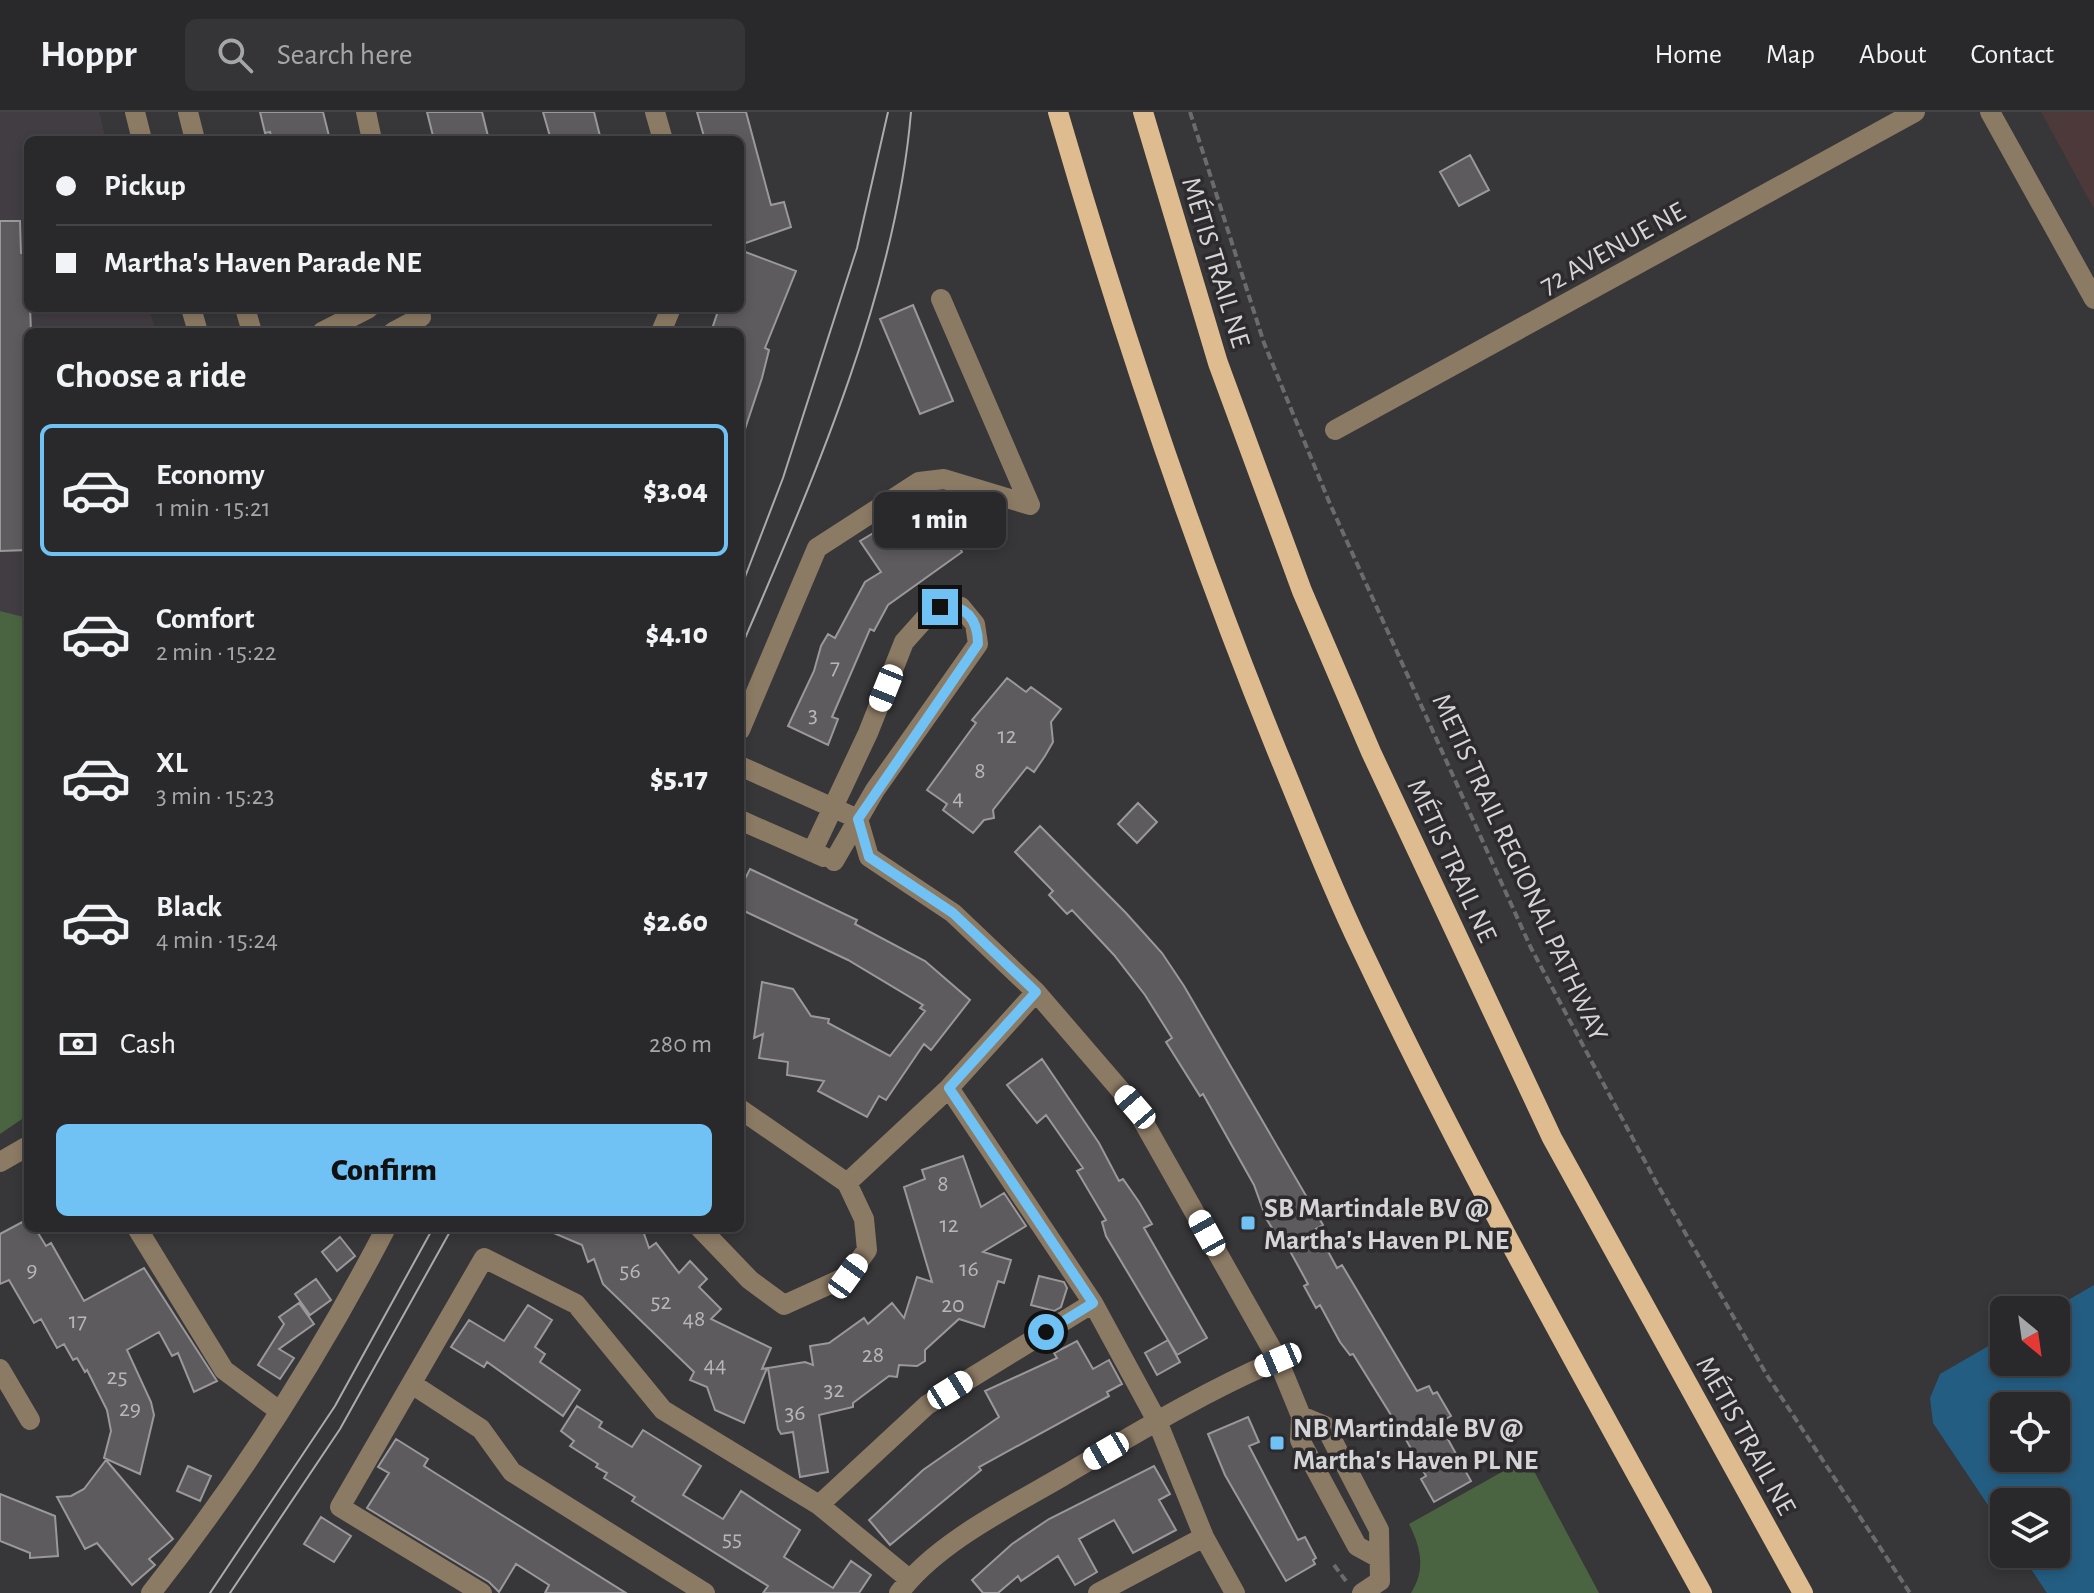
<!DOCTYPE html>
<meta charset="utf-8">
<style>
:root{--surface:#29282a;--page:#353436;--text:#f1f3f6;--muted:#a5a6a8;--line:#454447;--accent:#70c1f4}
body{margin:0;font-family:"Alegreya Sans",sans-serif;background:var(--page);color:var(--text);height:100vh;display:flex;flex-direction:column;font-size:30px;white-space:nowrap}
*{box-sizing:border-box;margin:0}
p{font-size:26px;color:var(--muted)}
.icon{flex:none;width:44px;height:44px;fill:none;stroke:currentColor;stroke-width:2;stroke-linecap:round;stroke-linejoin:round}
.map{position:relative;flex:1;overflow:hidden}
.side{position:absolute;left:24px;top:216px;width:720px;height:904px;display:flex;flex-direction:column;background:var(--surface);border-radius:12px;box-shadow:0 4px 12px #0003,0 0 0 2px var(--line)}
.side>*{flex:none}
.banner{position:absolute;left:24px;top:24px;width:720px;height:176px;border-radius:12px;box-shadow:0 4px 12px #0003,0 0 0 2px var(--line);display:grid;align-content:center;height:176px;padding:0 32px;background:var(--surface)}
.needle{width:52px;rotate:151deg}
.controls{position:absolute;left:1990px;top:1184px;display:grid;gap:16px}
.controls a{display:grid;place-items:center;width:80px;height:80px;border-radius:12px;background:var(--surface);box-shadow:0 4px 12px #0003,0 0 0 2px var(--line);font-size:40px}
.end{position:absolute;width:36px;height:36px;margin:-18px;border:10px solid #70c1f4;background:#111;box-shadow:0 0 0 4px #111}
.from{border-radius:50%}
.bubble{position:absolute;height:56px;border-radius:12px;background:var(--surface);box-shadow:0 4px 12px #0003,0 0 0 2px var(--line);font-size:26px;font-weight:800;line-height:56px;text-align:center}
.car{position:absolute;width:24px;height:48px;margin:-24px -12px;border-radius:10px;box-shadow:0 0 6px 2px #0007;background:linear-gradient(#fff 24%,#345 0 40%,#fff 0 76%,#345 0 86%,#fff 0)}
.banner b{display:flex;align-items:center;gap:28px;height:76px;font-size:30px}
.banner b+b{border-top:2px solid var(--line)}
.banner i{width:20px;height:20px;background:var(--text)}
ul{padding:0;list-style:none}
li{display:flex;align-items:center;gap:24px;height:132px;margin:0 16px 12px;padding:0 16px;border:4px solid transparent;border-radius:12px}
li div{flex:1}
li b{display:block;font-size:30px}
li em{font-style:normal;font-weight:800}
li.on{border-color:var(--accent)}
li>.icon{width:72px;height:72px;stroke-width:1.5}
h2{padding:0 32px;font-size:36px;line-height:96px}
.pay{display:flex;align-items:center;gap:20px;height:88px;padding:0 32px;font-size:30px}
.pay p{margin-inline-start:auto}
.button{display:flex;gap:16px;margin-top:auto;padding:16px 32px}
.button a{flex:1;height:92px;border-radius:12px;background:var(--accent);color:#111;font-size:32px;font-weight:800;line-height:92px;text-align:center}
header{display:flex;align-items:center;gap:48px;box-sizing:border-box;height:112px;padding:0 40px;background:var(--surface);border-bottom:2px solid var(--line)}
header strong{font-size:38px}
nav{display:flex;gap:44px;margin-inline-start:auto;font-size:28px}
.search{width:560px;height:72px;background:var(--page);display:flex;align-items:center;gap:20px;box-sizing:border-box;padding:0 28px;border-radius:12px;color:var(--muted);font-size:30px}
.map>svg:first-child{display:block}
.built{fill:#423c43}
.industrial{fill:#4d383a}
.green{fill:#4a6441}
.water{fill:#245d82;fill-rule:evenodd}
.building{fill:#5d5b5d;stroke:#9a989b;stroke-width:2}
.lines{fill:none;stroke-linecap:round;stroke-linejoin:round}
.path{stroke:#6b6a6c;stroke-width:4;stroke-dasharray:8 4;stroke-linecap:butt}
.minor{stroke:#8b7a64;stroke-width:20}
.major{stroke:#dfbc8f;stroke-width:20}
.tram{stroke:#abaaac;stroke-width:2}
.route{stroke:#70c1f4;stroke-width:10}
.poi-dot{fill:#70c1f4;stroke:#2d2b2e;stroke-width:3}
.labels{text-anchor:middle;stroke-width:7;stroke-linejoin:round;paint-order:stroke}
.number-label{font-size:24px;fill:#b7b6b8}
.street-label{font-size:28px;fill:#d5d4d6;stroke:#2d2b2e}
.poi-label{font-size:28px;font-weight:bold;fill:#d5d4d6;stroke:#2d2b2e;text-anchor:start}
</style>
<header>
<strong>Hoppr</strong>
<div class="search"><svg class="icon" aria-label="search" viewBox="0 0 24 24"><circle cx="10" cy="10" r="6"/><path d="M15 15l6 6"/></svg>Search here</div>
<nav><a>Home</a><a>Map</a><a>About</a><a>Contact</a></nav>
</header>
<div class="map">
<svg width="2094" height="1481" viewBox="0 0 2094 1481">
<rect width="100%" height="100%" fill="#373638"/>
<path class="built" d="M0 0H99L106 28H28V196H149L156 220H28V506L0 499Z"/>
<path class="industrial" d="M2041 0H2094V97Z"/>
<path class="green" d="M0 499 28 506V1003L0 1022Z
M1527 1346 1599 1481H1411C1426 1457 1421 1436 1409 1412Z"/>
<path class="water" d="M2094 1173V1481H2047L2021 1442H2056V1390H2004V1417L1933 1311 1930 1286 1940 1262 2004 1225V1250H2056V1198H2051ZM2004 1294H2056V1346H2004Z"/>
<path class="building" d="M260 0H323L330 28H272L270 20 265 21Z
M427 0H482L489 28H434Z
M543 0H594L601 28H551Z
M697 0H746L771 93 784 90 791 115 740 133V28H705Z
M1470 43 1489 78 1459 94 1440 60Z
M0 109H20L21 141 28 142 31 220H28V438L0 439Z
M740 138 796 159 765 236 769 238 762 266 744 320 740 319V220H711L719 196H740Z
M913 193 953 289 920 302 880 207Z
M917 395 933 424 949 415 962 440 888 493 874 519 870 517 832 605 838 607 828 633 788 614 814 559 821 534 828 522 835 526 865 470 881 460 860 429Z
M1007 566 1026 580 1031 575 1061 597 1051 610 1053 630 1045 644 1034 660 1027 655 993 698 994 706 984 708 973 721 943 698 947 692 927 678 976 611 972 608Z
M1138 691 1157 710 1137 731 1118 712Z
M1040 714 1126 801 1162 841 1184 874 1323 1113 1316 1117 1337 1156 1342 1153 1417 1279 1429 1274 1433 1282 1437 1280 1451 1304 1439 1311 1471 1369 1434 1390 1421 1367 1426 1364 1404 1324 1353 1242 1350 1243 1340 1230 1320 1193 1316 1196 1304 1174 1308 1172 1284 1128 1280 1130 1266 1106 1254 1073 1203 982 1200 984 1166 930 1172 926 1145 883 1114 843 1072 798 1067 802 1049 783 1053 779 1015 740Z
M750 757 857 808 855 812 925 849 970 888 931 938 924 932 886 988 879 984 867 1005 818 979 824 969 787 963 788 950 759 946 763 922 754 926 762 870 793 877 811 904 829 907 828 911 890 944 925 899 920 896 923 893 848 848 740 797V762L746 765Z
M1042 947 1099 1031 1119 1069 1123 1067 1139 1090 1152 1112 1144 1116 1207 1226 1177 1243 1106 1124 1102 1110 1106 1108 1077 1059 1083 1056 1046 1003 1037 1011 1007 973Z
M963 1044 981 1095 1004 1081 1026 1114 983 1140 1011 1148 1004 1171 998 1169 984 1215 959 1207 925 1238V1249L917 1254 899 1253 897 1265 889 1264 853 1291V1295L819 1303 828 1360 800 1365 793 1320 781 1322 778 1317 768 1256 805 1250 813 1253 810 1234 829 1231 864 1206 868 1212 892 1191 904 1206 917 1165 932 1170 904 1075 925 1067 922 1058Z
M28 1107V1116H35L46 1134 51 1131 84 1189 144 1156 217 1269 194 1280 178 1241 172 1244 159 1220 127 1238 151 1290 154 1303 140 1362 104 1346 111 1319 107 1298 87 1258 85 1260 77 1246 73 1248 64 1232 57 1236 41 1207 34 1211 9 1168 0 1172V1122Z
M542 1116H642L649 1136 656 1131 679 1161 690 1149 707 1167 699 1175 721 1197 711 1207 771 1236 762 1257 767 1256 744 1311 715 1298 707 1275 690 1268 694 1260 603 1172 594 1147 588 1150 582 1133Z
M340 1125 355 1144 337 1159 322 1140Z
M1039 1164 1064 1170 1067 1176 1061 1195 1054 1199 1031 1193Z
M316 1167 331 1188 310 1203 295 1182Z
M299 1191 314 1212 279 1237 294 1246 280 1267 258 1253 284 1212 279 1205Z
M528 1193 552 1208 535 1235 545 1242 540 1250 580 1278 563 1304 487 1250 484 1255 451 1235 469 1208 504 1229Z
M1168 1228 1180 1250 1157 1263 1145 1241Z
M1077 1229 1093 1257 1109 1248 1122 1272 1107 1280 1109 1284 979 1355 981 1358 890 1433 869 1408 923 1358 999 1305 985 1279 1057 1246 1054 1241Z
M577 1294 602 1310 599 1315 632 1335 643 1318 701 1354 683 1383 723 1407 741 1379 791 1412 800 1418 784 1445 833 1476 851 1449 871 1463 859 1481H763L768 1474 632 1389 635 1385 604 1366 607 1361 596 1355 598 1352 570 1334 574 1329 561 1319Z
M1248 1305 1259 1330 1249 1334 1298 1428 1305 1425 1316 1446 1313 1448 1315 1452 1286 1469 1225 1363 1208 1322Z
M396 1327 428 1347 424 1354 626 1481H545L549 1473 516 1452 499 1480 489 1470 367 1396 389 1361 378 1355Z
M106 1348 173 1427 149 1447 155 1453 132 1473 97 1431 85 1437 57 1385 71 1384 84 1377Z
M188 1354 211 1364 200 1389 177 1379Z
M1154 1354 1170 1382 1159 1388 1176 1418 1133 1441 1114 1408 1079 1427 1097 1460 1075 1473 1058 1444 1021 1469 1018 1464 998 1481H983L972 1468 1012 1432 1049 1407Z
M0 1382 55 1404 58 1444 30 1446V1441L0 1429Z
M321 1405 351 1424 334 1450 304 1432Z"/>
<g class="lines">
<path class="path" d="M1190 0 1264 231 1330 392 1531 836 1656 1070 1768 1265 1910 1481
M1334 1453 1346 1469"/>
<path class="minor" d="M135 0 142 28
M188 0 195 28
M366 0 372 28
M655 0 663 28
M1990 0 2094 187
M941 187 1030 393
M191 196 198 220
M245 196 252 220
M322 220 369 196
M393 220 421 205
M661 220 671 196
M1335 318 1915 0
M740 618 817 436 919 370 944 367 1030 393
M740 654 858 707 869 745 953 801 1036 880 1135 995 1278 1248 1301 1304 1300 1328 1357 1434 1377 1445
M740 708 824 745
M812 740 868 621 904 530 929 502 945 494 961 495 975 512 978 532 875 678 834 749
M949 976 1093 1191 1157 1309 1204 1425 1235 1481
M0 1050 28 1034
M847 1071 949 976 1036 880
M137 1116 224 1258 278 1298
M700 1116 750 1168 784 1193 848 1164 867 1138 864 1107 847 1071 740 997
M0 1257 30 1308
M412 1272 481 1317 512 1360 705 1481
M1301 1304 1325 1314 1379 1418 1380 1469 1362 1481
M819 1393 909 1467
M151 1481C240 1368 320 1243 386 1116
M482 1481 340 1395 484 1146 576 1192 663 1298 819 1393 927 1293 1093 1191
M899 1481C936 1431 1010 1395 1063 1364 1133 1323 1203 1280 1278 1248
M1098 1481 1204 1425"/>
<path class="major" d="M1058 0C1121 217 1192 430 1277 639 1304 704 1329 770 1360 834 1464 1054 1584 1267 1702 1481
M1143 0 1218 251 1302 479 1371 640 1552 1026 1803 1481"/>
<path class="tram" d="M740 478 783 366 857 136 888 0
M740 538C811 373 896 180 911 0
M210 1481 335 1294 433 1116
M230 1481 340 1317 452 1116"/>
</g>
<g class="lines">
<path class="route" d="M940 495C966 491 978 508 978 532L858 707 869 745 953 801 1036 880 949 976 1093 1191 1046 1220"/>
</g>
<g class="poi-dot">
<rect x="1240" y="1103" width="16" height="16" rx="4"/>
<rect x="1269" y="1323" width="16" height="16" rx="4"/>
</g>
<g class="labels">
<g class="number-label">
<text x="835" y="562">7</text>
<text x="813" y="610">3</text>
<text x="1007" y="631">12</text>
<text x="980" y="666">8</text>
<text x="958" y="693">4</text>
<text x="943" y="1079">8</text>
<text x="949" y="1120">12</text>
<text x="969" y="1164">16</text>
<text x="32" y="1165">9</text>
<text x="630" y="1166">56</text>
<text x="661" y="1197">52</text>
<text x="953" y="1200">20</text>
<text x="694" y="1214">48</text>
<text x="78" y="1216">17</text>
<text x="873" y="1250">28</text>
<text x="715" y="1260">44</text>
<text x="117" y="1272">25</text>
<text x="834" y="1285">32</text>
<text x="130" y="1304">29</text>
<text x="795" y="1308">36</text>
<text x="732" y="1434">55</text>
</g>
<g class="street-label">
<text transform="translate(1612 135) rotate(-29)" y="10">72 AVENUE NE</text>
<text transform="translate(1217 150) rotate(73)" y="10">MÉTIS TRAIL NE</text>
<text transform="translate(1453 748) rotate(65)" y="10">MÉTIS TRAIL NE</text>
<text transform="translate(1521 755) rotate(65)" y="10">METIS TRAIL REGIONAL PATHWAY</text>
<text transform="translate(1747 1323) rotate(61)" y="10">MÉTIS TRAIL NE</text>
</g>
<g class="poi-label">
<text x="1264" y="1105">SB Martindale BV @<tspan x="1264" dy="32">Martha's Haven PL NE</tspan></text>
<text x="1293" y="1325">NB Martindale BV @<tspan x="1293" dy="32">Martha's Haven PL NE</tspan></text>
</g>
</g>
</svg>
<div class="controls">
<a><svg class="needle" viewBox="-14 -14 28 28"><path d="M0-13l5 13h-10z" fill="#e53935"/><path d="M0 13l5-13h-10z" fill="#a5a6a8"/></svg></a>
<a><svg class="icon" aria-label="locate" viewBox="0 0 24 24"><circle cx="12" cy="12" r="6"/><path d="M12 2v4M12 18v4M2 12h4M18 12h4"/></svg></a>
<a><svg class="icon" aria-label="layers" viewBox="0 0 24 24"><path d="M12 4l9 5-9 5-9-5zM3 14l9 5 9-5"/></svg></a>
</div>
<i class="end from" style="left:1046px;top:1220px"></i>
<i class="end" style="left:940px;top:495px"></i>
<div class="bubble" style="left:874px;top:380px;width:132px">1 min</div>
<i class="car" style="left:886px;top:576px;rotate:202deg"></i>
<i class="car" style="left:1135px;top:995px;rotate:319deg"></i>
<i class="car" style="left:1207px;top:1121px;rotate:331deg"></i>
<i class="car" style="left:848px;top:1164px;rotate:36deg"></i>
<i class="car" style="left:1278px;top:1248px;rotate:247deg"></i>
<i class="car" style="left:950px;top:1278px;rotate:58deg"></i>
<i class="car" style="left:1106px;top:1339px;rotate:240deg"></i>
<div class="banner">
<b><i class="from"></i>Pickup</b>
<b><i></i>Martha's Haven Parade NE</b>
</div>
<section class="side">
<h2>Choose a ride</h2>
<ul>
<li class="on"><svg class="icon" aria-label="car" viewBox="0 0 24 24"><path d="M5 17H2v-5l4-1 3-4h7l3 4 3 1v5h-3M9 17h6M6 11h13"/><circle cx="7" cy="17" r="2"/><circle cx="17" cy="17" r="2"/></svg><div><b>Economy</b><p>1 min · 15:21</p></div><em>$3.04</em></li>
<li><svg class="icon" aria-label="car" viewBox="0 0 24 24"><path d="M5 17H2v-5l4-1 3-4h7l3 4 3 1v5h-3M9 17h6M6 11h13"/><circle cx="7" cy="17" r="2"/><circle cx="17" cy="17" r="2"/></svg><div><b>Comfort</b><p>2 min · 15:22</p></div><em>$4.10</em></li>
<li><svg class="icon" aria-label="car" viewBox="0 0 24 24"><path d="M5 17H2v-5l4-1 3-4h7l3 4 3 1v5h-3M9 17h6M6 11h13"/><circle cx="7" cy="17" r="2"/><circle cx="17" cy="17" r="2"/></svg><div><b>XL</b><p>3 min · 15:23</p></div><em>$5.17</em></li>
<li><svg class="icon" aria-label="car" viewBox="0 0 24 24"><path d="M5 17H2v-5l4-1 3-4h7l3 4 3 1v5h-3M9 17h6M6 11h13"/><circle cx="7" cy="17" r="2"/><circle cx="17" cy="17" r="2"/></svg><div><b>Black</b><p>4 min · 15:24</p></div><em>$2.60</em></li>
</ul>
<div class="pay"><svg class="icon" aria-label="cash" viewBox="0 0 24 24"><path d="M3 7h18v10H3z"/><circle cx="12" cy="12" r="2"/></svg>Cash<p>280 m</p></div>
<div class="button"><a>Confirm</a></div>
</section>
</div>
